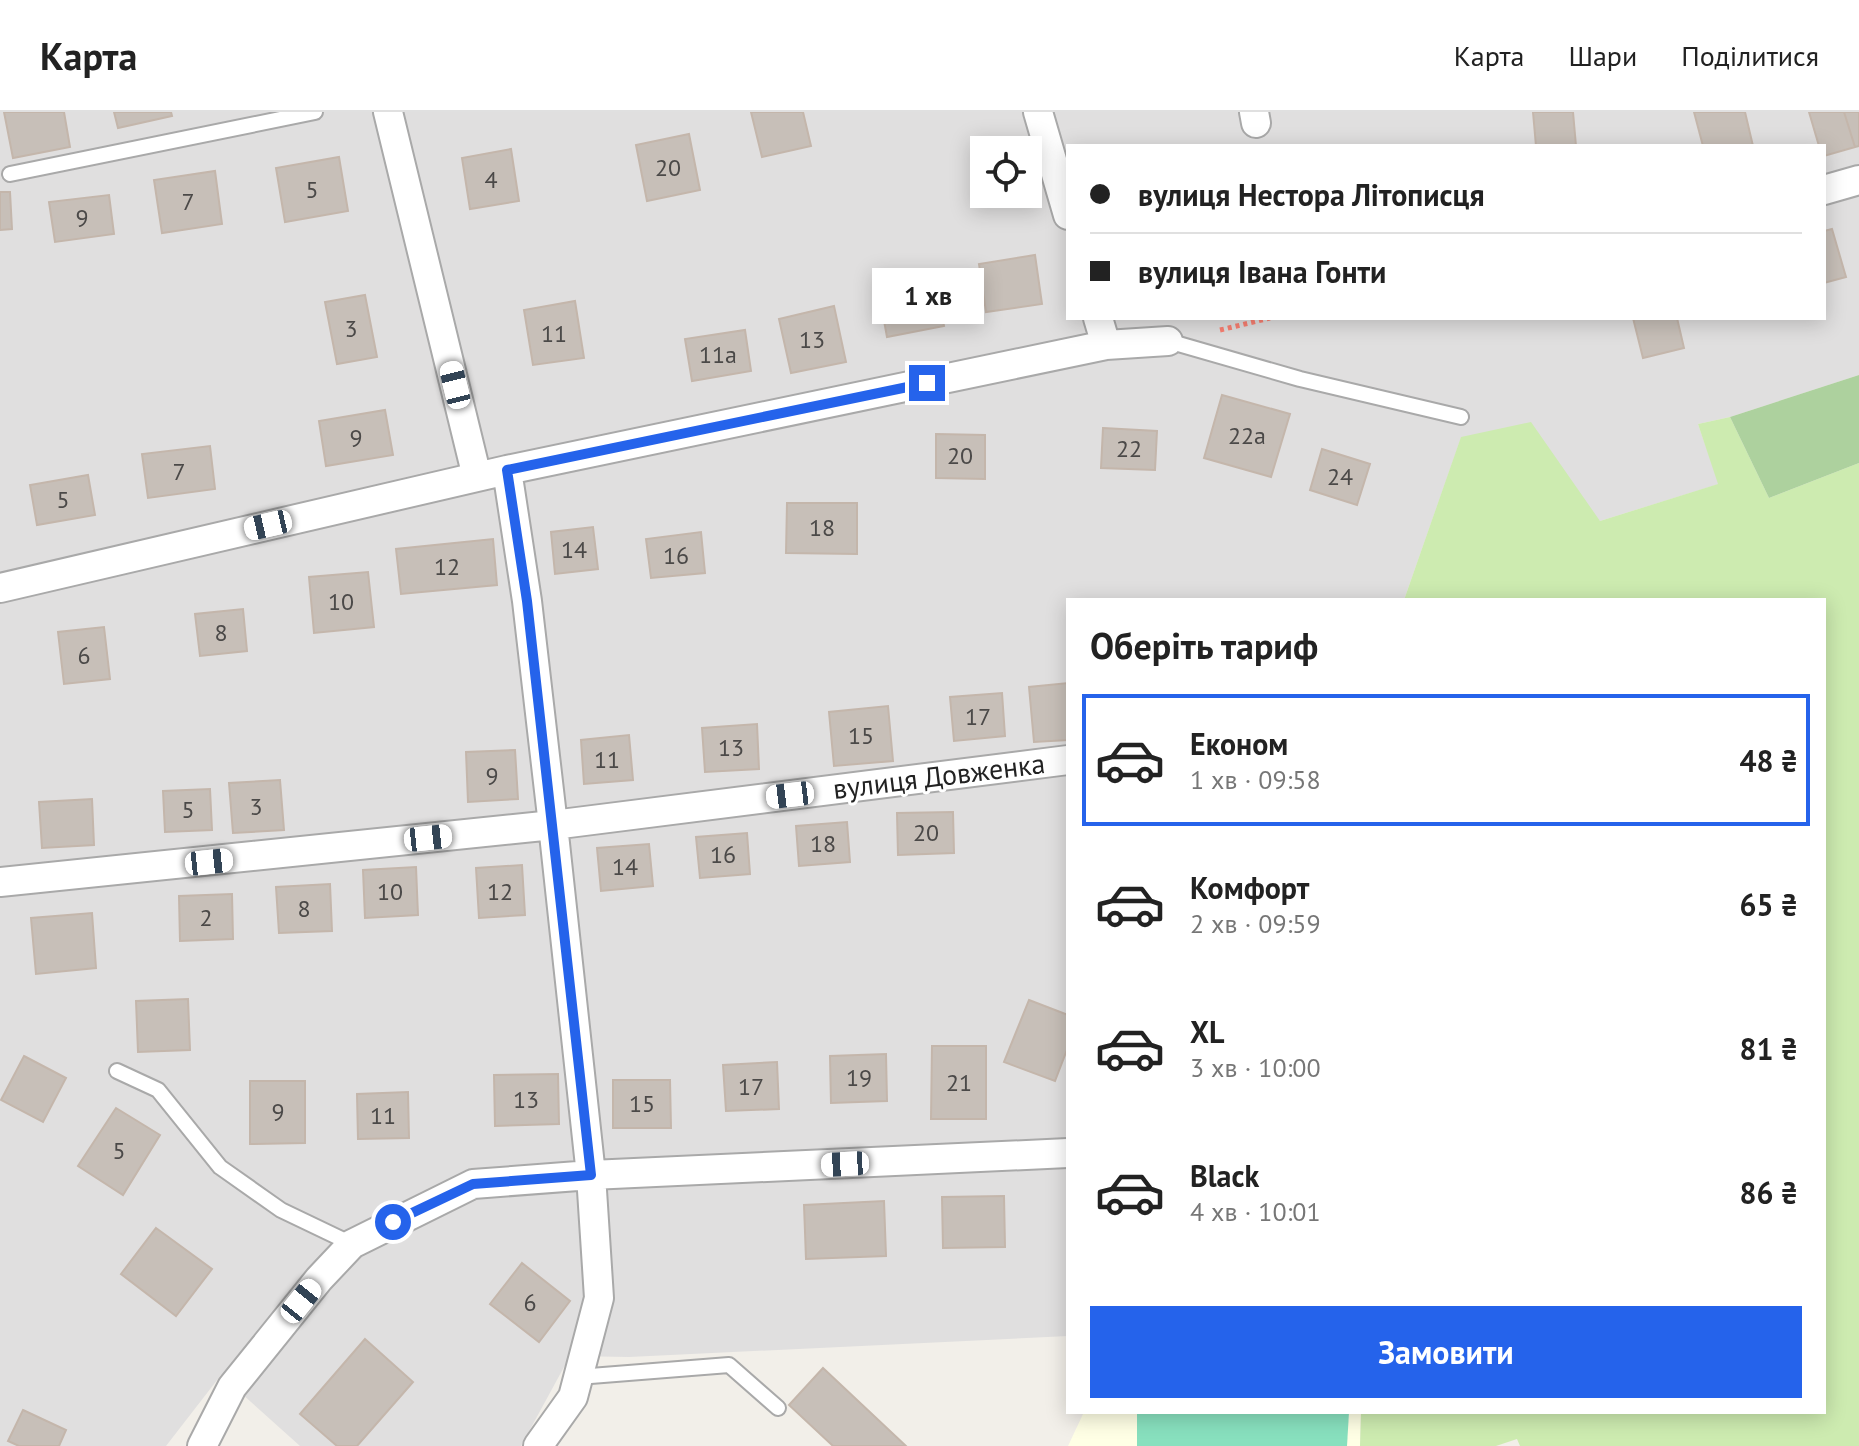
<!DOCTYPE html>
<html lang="uk">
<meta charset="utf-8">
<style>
:root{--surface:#fff;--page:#f6f6f6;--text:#222;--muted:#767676;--line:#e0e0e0;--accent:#2563eb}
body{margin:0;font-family:"PT Sans",sans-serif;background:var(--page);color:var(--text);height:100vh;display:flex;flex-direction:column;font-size:30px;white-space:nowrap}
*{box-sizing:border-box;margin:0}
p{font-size:26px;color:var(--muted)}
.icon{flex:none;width:44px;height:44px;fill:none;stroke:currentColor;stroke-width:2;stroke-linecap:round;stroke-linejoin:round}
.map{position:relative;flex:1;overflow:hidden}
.details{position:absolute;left:1066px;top:486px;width:760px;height:816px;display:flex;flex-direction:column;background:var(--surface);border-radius:0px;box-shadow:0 4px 20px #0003}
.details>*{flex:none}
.banner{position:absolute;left:1066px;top:32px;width:760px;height:176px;border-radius:0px;box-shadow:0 4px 20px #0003;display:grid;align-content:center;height:176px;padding:0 24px;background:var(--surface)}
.controls{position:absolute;left:970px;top:24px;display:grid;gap:16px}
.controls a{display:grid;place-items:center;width:72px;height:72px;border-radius:0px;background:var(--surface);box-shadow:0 4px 20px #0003;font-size:40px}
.end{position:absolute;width:36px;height:36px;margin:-18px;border:10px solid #2563eb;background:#fff;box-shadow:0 0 0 4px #fff}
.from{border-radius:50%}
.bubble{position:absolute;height:56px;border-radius:0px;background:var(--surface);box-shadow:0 4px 20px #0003;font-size:26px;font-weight:600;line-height:56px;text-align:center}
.car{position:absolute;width:24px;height:48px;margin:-24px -12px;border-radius:10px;box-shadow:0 0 6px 2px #0007;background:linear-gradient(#fff 24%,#345 0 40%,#fff 0 76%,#345 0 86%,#fff 0)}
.banner b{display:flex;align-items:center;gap:28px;height:76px;font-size:30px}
.banner b+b{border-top:2px solid var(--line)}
.banner i{width:20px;height:20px;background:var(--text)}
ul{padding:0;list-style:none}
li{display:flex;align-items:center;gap:24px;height:132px;margin:0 16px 12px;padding:0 8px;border:4px solid transparent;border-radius:0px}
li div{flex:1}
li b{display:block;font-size:30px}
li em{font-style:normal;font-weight:600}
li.selected{border-color:var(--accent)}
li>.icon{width:72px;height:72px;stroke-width:1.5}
h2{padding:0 24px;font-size:36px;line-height:96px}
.primary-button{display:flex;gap:16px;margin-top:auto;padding:16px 24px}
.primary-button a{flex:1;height:92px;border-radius:0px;background:var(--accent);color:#fff;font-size:32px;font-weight:600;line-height:92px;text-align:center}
header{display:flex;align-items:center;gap:48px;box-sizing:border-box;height:112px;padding:0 40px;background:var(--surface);border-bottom:2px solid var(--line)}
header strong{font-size:38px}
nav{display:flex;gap:44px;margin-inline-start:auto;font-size:28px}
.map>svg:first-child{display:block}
.residential{fill:#e0dfdf;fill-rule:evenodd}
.education{fill:#ffffe5}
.grass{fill:#cdebb0}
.forest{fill:#add19e}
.pitch{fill:#88e0be}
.building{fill:#c7bfb8;stroke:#c4b6ab;stroke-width:2}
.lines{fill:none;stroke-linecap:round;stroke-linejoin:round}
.service-casing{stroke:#a9a9a9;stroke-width:18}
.minor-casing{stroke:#a9a9a9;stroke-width:32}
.path{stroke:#fa8072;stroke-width:5;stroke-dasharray:4 4;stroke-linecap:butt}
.service{stroke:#fff;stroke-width:14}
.minor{stroke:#fff;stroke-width:28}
.route{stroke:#2563eb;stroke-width:10}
.labels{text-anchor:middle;stroke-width:6;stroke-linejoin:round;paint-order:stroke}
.number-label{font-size:24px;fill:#4b4948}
.street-label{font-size:28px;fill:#222;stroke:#fff}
</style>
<header>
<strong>Карта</strong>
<nav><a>Карта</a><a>Шари</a><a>Поділитися</a></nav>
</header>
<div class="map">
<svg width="1859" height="1334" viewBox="0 0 1859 1334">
<rect width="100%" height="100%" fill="#f2efe9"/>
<path class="residential" d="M0 0H1859V263L1730 305 1698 312 1719 372 1600 409 1461 326 1404 488H1068V1224L629 1245 570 1244 521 1334H300L221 1263 166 1334H0ZM1068 34H1824V206H1068ZM984 38H1028V82H984Z"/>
<path class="education" d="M1084 1300H1361L1360 1334H1068Z"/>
<path class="grass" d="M1730 305 1769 386 1859 351V1334H1520L1517 1327 1496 1334H1360L1361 1300H1824V488H1404L1461 325 1531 310 1600 409 1718 372 1698 312Z"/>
<path class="forest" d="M1859 263V351L1769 386 1730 305Z"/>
<path class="pitch" d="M1137 1300H1349L1347 1334H1137Z"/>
<path class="building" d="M4 0H64L70 35 13 46Z
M114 0H171L172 4 118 16Z
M751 0H803L811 34 762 45Z
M1533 0H1573L1576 34H1536Z
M1694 0H1745L1753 34H1703Z
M1809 0H1844L1855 35 1824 44V34H1819Z
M1844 0H1859V34L1855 35Z
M689 22 700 78 647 89 636 33Z
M511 37 519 89 470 97 462 46Z
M339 45 348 99 285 110 276 56Z
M215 59 222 112 162 121 154 68Z
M0 80H10L12 117 0 118Z
M109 83 114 122 55 130 49 90Z
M1832 117 1846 165 1824 171V119Z
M1035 143 1042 192 986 200 979 152Z
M936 171 944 214 887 225 879 181Z
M365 183 377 245 337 252 325 190Z
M575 189 584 246 533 253 524 198Z
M834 194 846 250 791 261 779 207Z
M1633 206H1677L1684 236 1643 246Z
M745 218 751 259 692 269 685 227Z
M1222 283 1290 302 1271 365 1204 346Z
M385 298 393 343 326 354 319 309Z
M1103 316 1157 319 1155 358 1101 356Z
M936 322 985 323V367L936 366Z
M210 334 215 377 148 386 142 342Z
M1322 337 1370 352 1357 393 1310 378Z
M88 363 95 403 37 413 30 373Z
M787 391H857V442L786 441Z
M593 415 598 457 555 462 551 420Z
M701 420 705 461 651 466 646 427Z
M493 427 497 473 401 482 396 437Z
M368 460 374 515 314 521 309 465Z
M243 497 247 539 200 544 195 502Z
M104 515 110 567 64 572 58 520Z
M1068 571V628L1034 630 1029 575Z
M1002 581 1005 624 954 629 950 585Z
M888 594 893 649 834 654 829 600Z
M757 612 759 657 705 660 702 616Z
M629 623 633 668 584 672 581 628Z
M515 638 518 687 468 690 466 640Z
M280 668 284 718 233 721 229 671Z
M210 677 212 718 165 720 163 679Z
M92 687 94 733 42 736 39 690Z
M953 700 954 741 898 743 897 701Z
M847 710 850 750 799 754 796 714Z
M747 721 750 762 700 766 696 725Z
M649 732 653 774 601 779 597 736Z
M522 753 525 803 479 806 476 756Z
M416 755 418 803 365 806 363 758Z
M330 772 332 819 279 821 276 775Z
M232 782 233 827 180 829 179 784Z
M92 801 96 856 36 862 31 806Z
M188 887 190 938 138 940 136 889Z
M1029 888 1068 903V935L1055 969 1004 950Z
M932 934H986V1007H931Z
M886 942 887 989 831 991 830 944Z
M24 944 66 966 43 1010 1 988Z
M777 950 779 997 726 999 723 953Z
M558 962 559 1012 495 1014 494 963Z
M613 968H670L671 1016H613Z
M250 969H305V1031L250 1032Z
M408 980 409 1026 358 1027 357 982Z
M116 996 160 1023 123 1083 78 1054Z
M1004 1084 1005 1135 943 1136 942 1085Z
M884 1089 886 1144 806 1147 804 1093Z
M156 1116 212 1157 176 1204 121 1162Z
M522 1151 570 1189 539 1230 490 1192Z
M365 1227 413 1270 357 1334H337L300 1302Z
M823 1256 906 1334H833L789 1293Z
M23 1298 66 1318 59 1334H19L8 1329Z"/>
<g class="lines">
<defs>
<path id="service" d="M10 62 315 0
M1168 229 1300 267 1461 305
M117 959 158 978 220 1055 281 1098 352 1132
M578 1265 729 1253 778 1296"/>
<path id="minor" d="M388 0 477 365
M1038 0 1068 103
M1254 0 1256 11
M1824 78 1859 68
M1098 206 1106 233
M507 358 527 489 553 713 591 1063 599 1186 573 1285 538 1334
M0 476 507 358 1106 233 1168 229
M0 770 553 713 1068 648
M202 1334 232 1275 319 1167 352 1132 473 1072 591 1063 1068 1041"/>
</defs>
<use href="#service" class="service-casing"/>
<use href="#minor" class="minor-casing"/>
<path class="path" d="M1220 218 1270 206"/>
<use href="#service" class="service"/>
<use href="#minor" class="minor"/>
</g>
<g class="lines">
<path class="route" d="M393 1110 473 1072 591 1063 527 489 507 358 927 271"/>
</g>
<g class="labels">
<g class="number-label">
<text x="668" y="64">20</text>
<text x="491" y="76">4</text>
<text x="312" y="86">5</text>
<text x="188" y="98">7</text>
<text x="82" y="114">9</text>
<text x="351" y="225">3</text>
<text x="554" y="230">11</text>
<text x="812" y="236">13</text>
<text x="718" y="251">11а</text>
<text x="1247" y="332">22а</text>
<text x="356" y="334">9</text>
<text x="1129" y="345">22</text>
<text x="960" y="352">20</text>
<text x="179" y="368">7</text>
<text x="1340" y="373">24</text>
<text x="63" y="396">5</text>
<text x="822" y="424">18</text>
<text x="574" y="446">14</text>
<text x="676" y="452">16</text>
<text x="447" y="463">12</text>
<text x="341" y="498">10</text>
<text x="221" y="529">8</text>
<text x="84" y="552">6</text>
<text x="978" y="613">17</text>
<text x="861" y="632">15</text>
<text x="731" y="644">13</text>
<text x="607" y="656">11</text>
<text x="492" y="672">9</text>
<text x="256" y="703">3</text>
<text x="188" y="706">5</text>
<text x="926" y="729">20</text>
<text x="823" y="740">18</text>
<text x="723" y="751">16</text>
<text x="625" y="763">14</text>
<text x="390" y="788">10</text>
<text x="500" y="788">12</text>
<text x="304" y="805">8</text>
<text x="206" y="814">2</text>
<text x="859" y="974">19</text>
<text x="959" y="979">21</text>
<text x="751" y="983">17</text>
<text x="526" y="996">13</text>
<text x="642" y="1000">15</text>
<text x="278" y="1008">9</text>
<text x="383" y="1012">11</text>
<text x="119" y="1047">5</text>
<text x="530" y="1199">6</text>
</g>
<g class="street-label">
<text transform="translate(939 664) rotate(-7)" y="10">вулиця Довженка</text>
</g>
</g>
</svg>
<div class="controls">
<a><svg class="icon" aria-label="locate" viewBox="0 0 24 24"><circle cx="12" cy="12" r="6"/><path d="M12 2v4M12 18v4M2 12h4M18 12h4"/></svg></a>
</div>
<i class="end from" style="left:393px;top:1110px"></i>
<i class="end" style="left:927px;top:271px"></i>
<div class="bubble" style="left:872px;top:156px;width:112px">1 хв</div>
<i class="car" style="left:455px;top:273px;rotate:346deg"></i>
<i class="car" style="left:268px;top:413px;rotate:257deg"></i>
<i class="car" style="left:790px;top:683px;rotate:263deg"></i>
<i class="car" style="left:428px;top:726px;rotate:84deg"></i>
<i class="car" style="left:209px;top:750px;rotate:84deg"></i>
<i class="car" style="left:845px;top:1052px;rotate:267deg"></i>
<i class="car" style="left:301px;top:1189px;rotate:39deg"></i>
<div class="banner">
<b><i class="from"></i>вулиця Нестора Літописця</b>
<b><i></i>вулиця Івана Гонти</b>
</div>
<section class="details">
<h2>Оберіть тариф</h2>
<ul>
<li class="selected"><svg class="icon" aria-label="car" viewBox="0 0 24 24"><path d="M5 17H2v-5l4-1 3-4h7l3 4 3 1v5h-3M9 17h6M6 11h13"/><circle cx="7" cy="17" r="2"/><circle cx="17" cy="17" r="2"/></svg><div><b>Економ</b><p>1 хв · 09:58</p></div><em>48 ₴</em></li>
<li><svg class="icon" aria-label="car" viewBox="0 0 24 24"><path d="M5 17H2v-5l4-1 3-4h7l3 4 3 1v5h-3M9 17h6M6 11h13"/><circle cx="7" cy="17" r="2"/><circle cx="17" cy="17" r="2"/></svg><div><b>Комфорт</b><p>2 хв · 09:59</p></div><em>65 ₴</em></li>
<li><svg class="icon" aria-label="car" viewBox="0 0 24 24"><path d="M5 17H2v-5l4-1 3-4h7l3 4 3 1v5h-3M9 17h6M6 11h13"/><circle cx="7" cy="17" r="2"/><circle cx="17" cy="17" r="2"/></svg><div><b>XL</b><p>3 хв · 10:00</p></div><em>81 ₴</em></li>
<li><svg class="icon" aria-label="car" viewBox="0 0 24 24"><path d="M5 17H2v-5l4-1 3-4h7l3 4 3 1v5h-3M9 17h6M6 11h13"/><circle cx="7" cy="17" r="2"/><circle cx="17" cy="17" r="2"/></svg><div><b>Black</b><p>4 хв · 10:01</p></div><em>86 ₴</em></li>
</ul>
<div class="primary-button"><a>Замовити</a></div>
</section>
</div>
